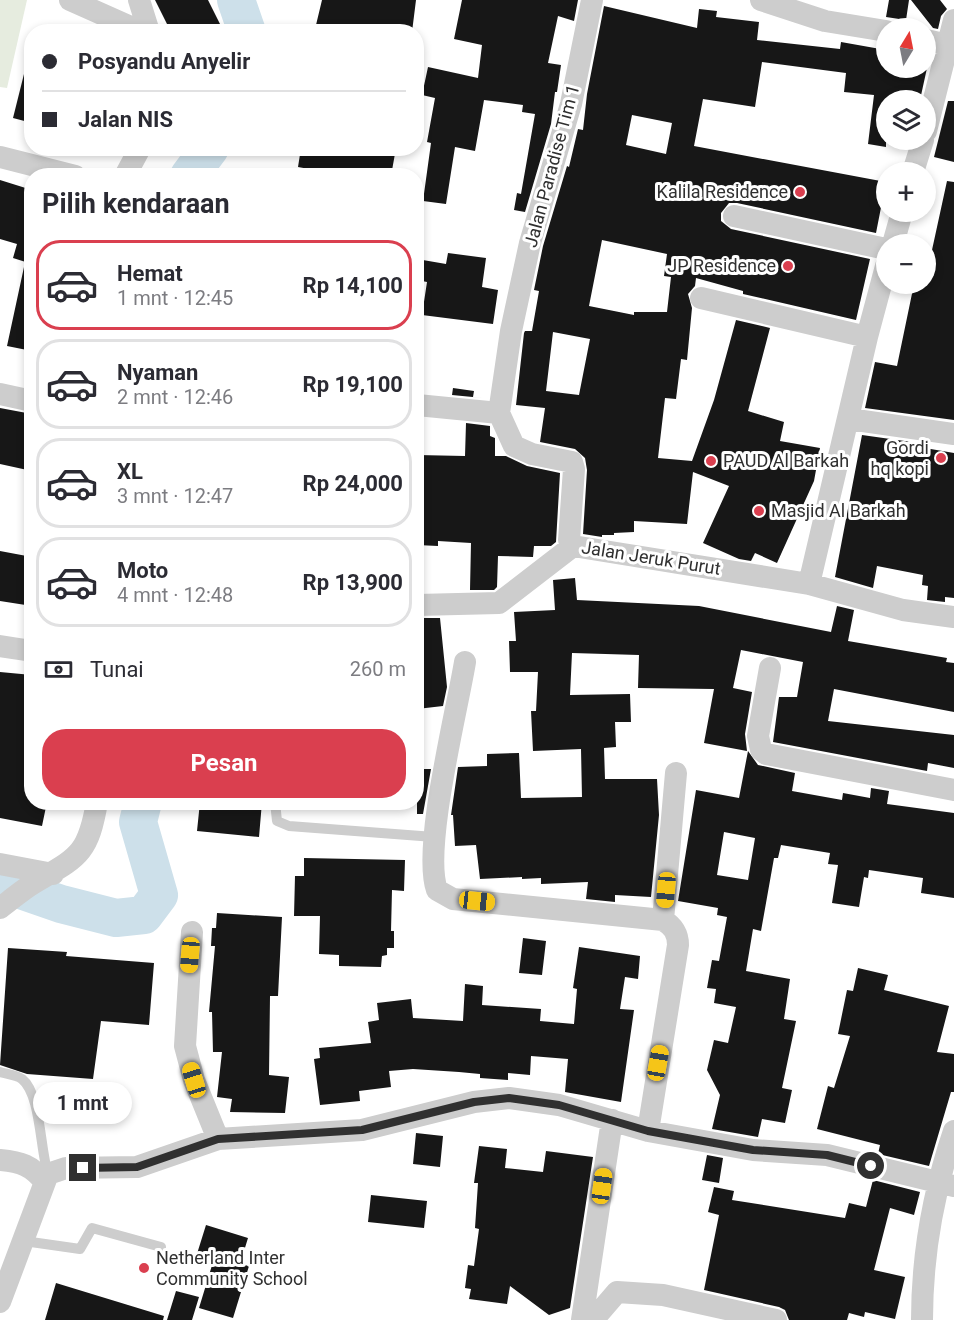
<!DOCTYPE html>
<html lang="id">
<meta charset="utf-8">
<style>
:root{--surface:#fff;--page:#f7f7f7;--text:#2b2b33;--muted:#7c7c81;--line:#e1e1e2;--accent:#da3f4f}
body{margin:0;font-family:Roboto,sans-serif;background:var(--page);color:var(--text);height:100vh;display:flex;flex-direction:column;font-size:22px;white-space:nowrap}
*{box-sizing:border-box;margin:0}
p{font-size:20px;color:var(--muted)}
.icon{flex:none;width:33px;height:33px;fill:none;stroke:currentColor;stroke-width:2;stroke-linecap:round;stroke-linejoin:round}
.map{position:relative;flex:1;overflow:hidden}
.sheet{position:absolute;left:24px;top:168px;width:400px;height:642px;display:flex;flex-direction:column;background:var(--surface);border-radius:24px;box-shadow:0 3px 9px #0003}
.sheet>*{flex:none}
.top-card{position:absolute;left:24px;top:24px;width:400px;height:132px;border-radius:24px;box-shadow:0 3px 9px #0003;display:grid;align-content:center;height:132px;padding:0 18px;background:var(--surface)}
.needle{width:39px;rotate:10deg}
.buttons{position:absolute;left:876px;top:18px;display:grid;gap:12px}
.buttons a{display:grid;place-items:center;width:60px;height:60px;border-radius:50%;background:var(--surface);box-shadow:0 3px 9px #0003;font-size:30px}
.end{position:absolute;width:27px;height:27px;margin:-14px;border:8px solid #303030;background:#fff;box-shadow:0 0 0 3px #fff}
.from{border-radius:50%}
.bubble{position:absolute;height:42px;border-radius:21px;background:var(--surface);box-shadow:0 3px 9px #0003;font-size:20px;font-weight:700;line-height:42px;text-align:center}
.car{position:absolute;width:18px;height:36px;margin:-18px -9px;border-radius:8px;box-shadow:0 0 4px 2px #0007;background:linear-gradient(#f5c518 24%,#345 0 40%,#f5c518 0 76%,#345 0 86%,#f5c518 0)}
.top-card b{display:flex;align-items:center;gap:21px;height:57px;font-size:22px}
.top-card b+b{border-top:2px solid var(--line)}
.top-card i{width:15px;height:15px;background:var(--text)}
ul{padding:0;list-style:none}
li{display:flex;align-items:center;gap:18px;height:90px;margin:0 12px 9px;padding:0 6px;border:3px solid var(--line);border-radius:24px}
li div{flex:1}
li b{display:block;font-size:22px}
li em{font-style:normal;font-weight:700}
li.on{border-color:var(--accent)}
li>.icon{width:54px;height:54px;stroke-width:1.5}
h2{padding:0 18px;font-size:27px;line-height:72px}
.pay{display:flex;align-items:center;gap:15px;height:66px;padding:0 18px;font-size:22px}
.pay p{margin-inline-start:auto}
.action{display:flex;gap:12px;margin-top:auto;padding:12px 18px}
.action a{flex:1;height:69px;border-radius:24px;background:var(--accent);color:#fff;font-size:24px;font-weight:700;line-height:69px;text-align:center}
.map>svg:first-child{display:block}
.grass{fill:#e6ecdf}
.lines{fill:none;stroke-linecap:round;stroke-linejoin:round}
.river{stroke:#cde0ea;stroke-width:38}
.building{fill:#171717;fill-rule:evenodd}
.lane{stroke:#cdcdcd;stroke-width:10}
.street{stroke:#cdcdcd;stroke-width:22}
.route{stroke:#303030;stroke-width:8}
.poi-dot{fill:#da3f4f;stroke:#fff;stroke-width:2}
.labels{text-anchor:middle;stroke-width:6;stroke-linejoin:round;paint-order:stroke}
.street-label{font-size:18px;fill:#303030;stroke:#fff}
.poi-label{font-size:18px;fill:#303030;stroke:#fff;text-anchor:end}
</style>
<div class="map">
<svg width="954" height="1320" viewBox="0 0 954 1320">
<rect width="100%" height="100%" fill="#fff"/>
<path class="grass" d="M0 0H27L7 88 0 87Z"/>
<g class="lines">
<path class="river" d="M236 0 247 32
M189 176 210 148
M0 883 61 904 116 918 144 915 159 895 138 822 143 802"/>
</g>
<path class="building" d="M155 0H208L224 32H171Z
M322 0H416L412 32H327L316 25Z
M462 0H578L574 21 558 16 548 63 561 65 557 92H555L551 124 525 212 514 210 517 193 521 194 535 114 522 112 523 105 484 100 475 151 455 147 446 204 423 201 431 143 427 142 435 98 422 95 428 67 478 78 482 45 454 39Z
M889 0H909L906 20 886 17Z
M911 0H940L947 9 941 16 938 29 933 28Z
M604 6 697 28 699 9 717 11 716 17 759 22 757 40 840 49 841 42 886 50V68H927L920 100 886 98V147L868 144 874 95 844 92 846 73 762 62 755 107 703 99 694 146 886 182 876 233 737 203H729L721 213V221L731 229 870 259 856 320 743 294V291L696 278 695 286 688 294 692 308 687 360 681 359 676 399 665 398 658 458 692 461 714 400 736 320 770 328 748 411 784 422 780 441 820 448 814 481 777 563 755 553 751 561 739 559 703 543 729 486 693 472 687 524 634 521V532L614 533V535H602V537L583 534 587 470 585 458 575 449 540 442 545 408 516 405 524 333 525 331H532L539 291 534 290 543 246 567 166 569 167 578 129 583 130 587 94ZM632 115 672 123 666 154 626 145ZM602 240 667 254 664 276 671 277 667 312H634V315L589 306ZM553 332 590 339 579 395 546 391Z
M25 70H32V123L13 118Z
M948 101H954V162L934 157Z
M301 148H396L391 176H308L309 169 298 167Z
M0 180 32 190V264L13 258 17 244 0 239Z
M947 181 954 182V420L865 408 875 362 897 366 914 284H926V248L932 250Z
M448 253 486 258 482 287 498 290 493 324 422 315 427 282 417 280V259L446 264Z
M24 267H32V351L7 346Z
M453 388 474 391 473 397 483 398 452 395Z
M0 408 32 414V471L0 464Z
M466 423 490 426V436L495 438V456H506L527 466 560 473 556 542 551 546H534L533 557 498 556 497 587 494 590H470L471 543 438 541V546L417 545V455L465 456Z
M862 435 926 444 925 448 954 453V598L945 597V602L927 600 928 586 922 585 923 575 877 566 873 588 835 577Z
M0 551 32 557V606L0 601Z
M575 578 577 600 699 606 831 632 837 606 854 610 848 641 947 658 946 662 954 663V712L834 689 828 721 954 735V768L928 763 927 771 773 742 779 697H797L803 662 741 650 733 688 752 692 745 734 747 751 704 743 714 689 638 688 639 655 572 653 570 695 630 694 631 722H615L616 747 604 748 605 779H657L659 815 651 897 615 895V902L586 899 588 882 541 884V878L522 879V877L480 879 476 845 455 846 453 815H451L458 767 487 766V754L519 753 521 798 582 797 581 749 533 751 531 711H536L538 672H510L509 641H516L514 612 555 610 553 580Z
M417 618H440L447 687 443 706 417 709Z
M0 672 32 675V802H47L42 826 0 818Z
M748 751 758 765 795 773 792 791 842 800 843 793 870 798 871 788 889 791 887 804 954 813V898L921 893 923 878 869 870 868 878 864 877 859 907 832 903 838 865 828 864 830 853 781 845 778 858H774L761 931 753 929 746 971 790 979 784 1019 796 1021 782 1088 792 1090 785 1123 762 1119 758 1137 712 1129 720 1095 707 1070 714 1040 728 1043 736 1007 714 1003 716 989 707 988 712 960 719 961 727 917 717 915 718 908 678 901 696 790 739 798ZM724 832 755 838 748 880 717 875Z
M417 769H431L423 814H417Z
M200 802H262L259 837 197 831Z
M304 858 405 860 404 891 392 890 391 931H394V948H387V955L382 956 381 967 339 966V955L319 954 320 916H294L295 876H304Z
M217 913 282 917 278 996H270L269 1075 289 1077 285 1113 230 1112 232 1099 217 1097 222 1052H213L212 1012H209L215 946H211L212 928H216Z
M523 938 546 941 542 975 519 973Z
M579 947 640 956 638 979 625 977 620 1009 634 1010 621 1102 565 1092 568 1059 531 1056 530 1075 508 1073V1080L480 1078V1074L459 1072 413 1069 389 1071 391 1087 359 1091 360 1101 320 1105 314 1059 320 1058 319 1048 371 1043 368 1022 379 1020 377 1003 411 999 413 1018 463 1021 465 984 483 986 482 1005 541 1009 540 1021 574 1024 577 989 573 988Z
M8 948 67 952 66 956 154 963 149 1025 101 1021 93 1079 27 1074 0 1065Z
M858 968 888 975 884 990 949 1006 937 1052 954 1054V1092H951L929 1166 878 1154 880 1145 817 1129 828 1086 834 1088 850 1036 838 1034 847 990 853 991Z
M416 1133 443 1136 440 1167 413 1164Z
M479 1146 507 1149 505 1168 543 1172 546 1151 593 1157 570 1308 549 1315 510 1286 507 1304 469 1299 471 1289 465 1288 468 1265 474 1266 479 1229 475 1228 478 1183H474Z
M707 1155 723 1158 719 1183 702 1180Z
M873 1180 920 1192 914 1215 890 1208 874 1270 905 1277 895 1319 865 1312 864 1317 849 1313 847 1320H789L785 1310 779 1307 704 1290 719 1215 708 1212 714 1187 734 1191 732 1200 845 1218 849 1203 866 1207Z
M371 1195 427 1201 424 1228 368 1222Z
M206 1225 248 1238 240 1264 249 1266 233 1318 199 1308 213 1262 196 1257Z
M56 1283 164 1316 163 1320H45Z
M176 1291 199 1297 192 1320H167Z"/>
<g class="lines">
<path class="lane" d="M275 802 277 821 289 826 434 837
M0 1072C7 1074 17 1075 22 1079 41 1094 40 1150 48 1174
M24 1241 80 1249 92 1228 161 1247"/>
<path class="street" d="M70 0 142 32
M139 0 149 32
M592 0 571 104 530 243 511 331 499 413 514 446 532 454 572 462 574 469 569 540 573 546 809 584 903 610 954 617
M761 0 825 21 886 31
M926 40 948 45
M926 131 954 20
M0 157 75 176
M913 172 923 140
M125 176 140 148
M734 216 886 249
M893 244 902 212
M701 298 867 337
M0 394 32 401
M417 405 499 413
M849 419 954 434
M809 584 867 337 886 266
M417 605 499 603 573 546
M0 646 32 651
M465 662C457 711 422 849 437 890L453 899 663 920C673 926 678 933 678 945L648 1131
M770 668 758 736 761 750 766 754 954 790
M0 864 53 874
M0 908C11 900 22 890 34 883 78 857 88 855 97 802
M663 920 676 773
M192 932 185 1046 194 1080 218 1139
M0 1160C21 1162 31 1165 45 1182
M0 1302 48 1174 66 1168 137 1167 218 1139 362 1130 474 1102 509 1098 559 1105 648 1131 753 1150 827 1155 954 1186
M582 1320 612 1120
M593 1320 617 1292 663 1295 776 1320
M922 1320C922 1254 933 1193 954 1131"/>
</g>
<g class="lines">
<path class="route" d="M83 1168 137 1167 218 1139 362 1130 474 1102 509 1098 559 1105 648 1131 753 1150 827 1155 871 1166"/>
</g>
<g class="poi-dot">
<circle cx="800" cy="192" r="6"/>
<circle cx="788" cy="266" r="6"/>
<circle cx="941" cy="458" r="6"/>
<circle cx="711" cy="461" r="6"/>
<circle cx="759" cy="511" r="6"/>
<circle cx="144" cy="1268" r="6"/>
</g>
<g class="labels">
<g class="street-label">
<text transform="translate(552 166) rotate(-75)" y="6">Jalan Paradise Tim 1</text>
<text transform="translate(651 558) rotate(9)" y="6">Jalan Jeruk Purut</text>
</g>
<g class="poi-label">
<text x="788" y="198">Kalila Residence</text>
<text x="776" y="272">JP Residence</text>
<text x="929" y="454">Gordi<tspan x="929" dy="21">hq kopi</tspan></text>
<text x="723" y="467" text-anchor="start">PAUD Al Barkah</text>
<text x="771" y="517" text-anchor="start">Masjid Al Barkah</text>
<text x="156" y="1264" text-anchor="start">Netherland Inter<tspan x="156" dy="21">Community School</tspan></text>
</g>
</g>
</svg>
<div class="buttons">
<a><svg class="needle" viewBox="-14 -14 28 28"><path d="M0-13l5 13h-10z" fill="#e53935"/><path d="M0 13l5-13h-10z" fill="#7c7c81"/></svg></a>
<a><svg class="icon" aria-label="layers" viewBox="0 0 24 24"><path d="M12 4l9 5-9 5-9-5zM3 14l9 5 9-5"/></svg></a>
<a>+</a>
<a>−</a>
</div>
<i class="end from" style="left:871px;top:1166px"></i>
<i class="end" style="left:83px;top:1168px"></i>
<div class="bubble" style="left:33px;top:1082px;width:99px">1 mnt</div>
<i class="car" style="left:666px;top:890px;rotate:185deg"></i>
<i class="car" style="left:477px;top:901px;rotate:96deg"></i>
<i class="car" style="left:190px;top:955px;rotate:185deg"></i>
<i class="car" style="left:658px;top:1063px;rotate:10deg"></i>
<i class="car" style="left:194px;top:1080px;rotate:343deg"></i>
<i class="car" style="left:602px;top:1186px;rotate:8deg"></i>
<div class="top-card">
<b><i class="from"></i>Posyandu Anyelir</b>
<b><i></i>Jalan NIS</b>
</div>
<section class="sheet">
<h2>Pilih kendaraan</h2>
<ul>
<li class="on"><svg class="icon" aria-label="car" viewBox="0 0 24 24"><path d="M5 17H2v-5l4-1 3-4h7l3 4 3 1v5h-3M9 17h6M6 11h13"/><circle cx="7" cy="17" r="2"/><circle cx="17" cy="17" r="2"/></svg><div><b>Hemat</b><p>1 mnt · 12:45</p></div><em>Rp 14,100</em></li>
<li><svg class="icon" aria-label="car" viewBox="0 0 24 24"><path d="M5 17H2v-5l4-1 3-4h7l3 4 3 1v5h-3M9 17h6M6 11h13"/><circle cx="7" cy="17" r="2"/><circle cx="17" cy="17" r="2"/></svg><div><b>Nyaman</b><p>2 mnt · 12:46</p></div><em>Rp 19,100</em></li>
<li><svg class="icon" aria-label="car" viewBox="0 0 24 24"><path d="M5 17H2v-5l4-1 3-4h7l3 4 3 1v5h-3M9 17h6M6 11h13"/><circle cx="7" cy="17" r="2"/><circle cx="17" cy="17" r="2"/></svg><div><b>XL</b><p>3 mnt · 12:47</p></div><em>Rp 24,000</em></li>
<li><svg class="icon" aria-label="car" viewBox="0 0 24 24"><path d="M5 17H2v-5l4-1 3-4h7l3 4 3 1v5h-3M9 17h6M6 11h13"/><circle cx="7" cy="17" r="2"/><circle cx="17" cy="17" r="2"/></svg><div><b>Moto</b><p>4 mnt · 12:48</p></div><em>Rp 13,900</em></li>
</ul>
<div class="pay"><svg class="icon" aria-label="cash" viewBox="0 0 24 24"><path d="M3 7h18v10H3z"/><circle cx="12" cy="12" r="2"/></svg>Tunai<p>260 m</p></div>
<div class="action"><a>Pesan</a></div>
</section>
</div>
